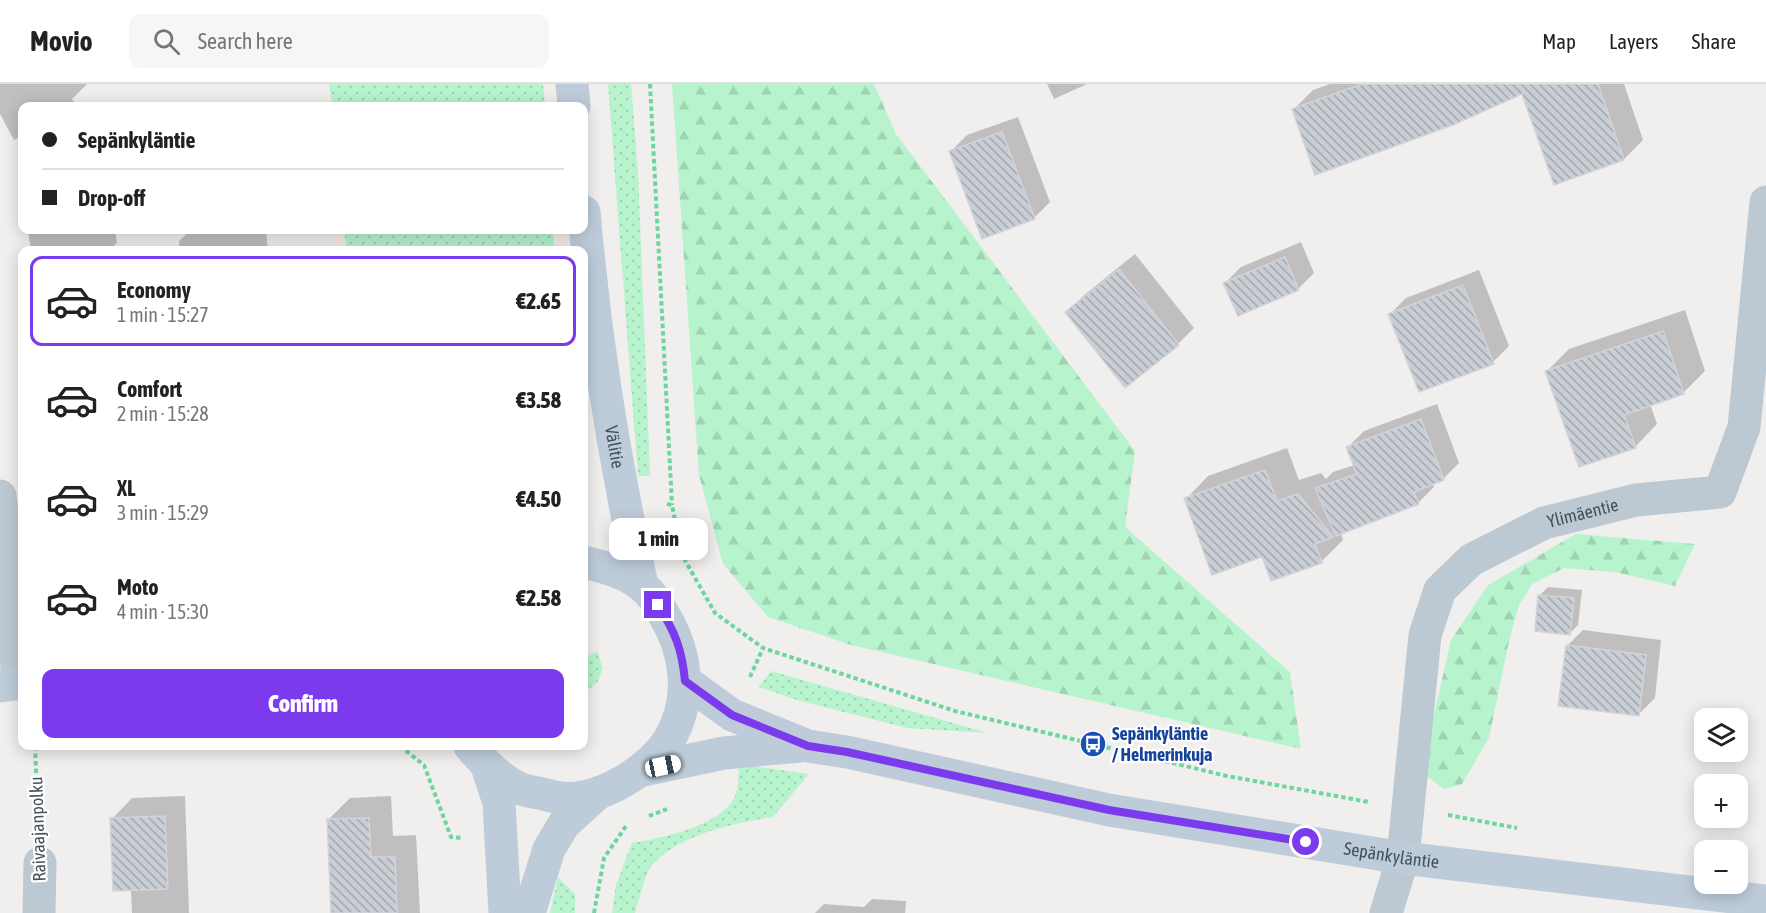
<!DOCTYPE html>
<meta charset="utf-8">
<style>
:root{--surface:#fff;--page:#f6f6f6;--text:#222;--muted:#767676;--line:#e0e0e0;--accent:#7c3aed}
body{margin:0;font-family:"Asap Condensed",sans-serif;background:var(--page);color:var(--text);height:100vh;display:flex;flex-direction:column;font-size:22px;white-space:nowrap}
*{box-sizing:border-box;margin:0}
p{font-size:20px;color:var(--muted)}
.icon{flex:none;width:33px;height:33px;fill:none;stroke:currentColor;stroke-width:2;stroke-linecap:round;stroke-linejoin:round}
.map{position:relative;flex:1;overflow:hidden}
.details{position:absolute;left:18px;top:162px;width:570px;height:504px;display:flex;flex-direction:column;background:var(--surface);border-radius:12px;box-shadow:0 3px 15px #0003}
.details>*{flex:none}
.banner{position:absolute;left:18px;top:18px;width:570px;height:132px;border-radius:12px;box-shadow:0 3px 15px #0003;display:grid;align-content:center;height:132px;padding:0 24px;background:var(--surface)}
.buttons{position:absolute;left:1694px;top:624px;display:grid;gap:12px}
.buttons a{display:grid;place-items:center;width:54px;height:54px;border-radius:12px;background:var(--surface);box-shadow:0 3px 15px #0003;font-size:30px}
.end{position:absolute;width:27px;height:27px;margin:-14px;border:8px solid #7c3aed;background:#fff;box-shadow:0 0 0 3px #fff}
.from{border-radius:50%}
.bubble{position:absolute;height:42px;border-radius:12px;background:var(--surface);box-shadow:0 3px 15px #0003;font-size:20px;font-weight:800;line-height:42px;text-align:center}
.car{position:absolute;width:18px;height:36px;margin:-18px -9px;border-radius:8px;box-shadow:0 0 4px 2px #0007;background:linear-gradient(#fff 24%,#345 0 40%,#fff 0 76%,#345 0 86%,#fff 0)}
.banner b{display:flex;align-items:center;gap:21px;height:57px;font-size:22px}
.banner b+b{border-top:2px solid var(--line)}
.banner i{width:15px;height:15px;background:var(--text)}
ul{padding:10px 0 0;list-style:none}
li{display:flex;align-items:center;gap:18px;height:90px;margin:0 12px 9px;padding:0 12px;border:3px solid transparent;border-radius:12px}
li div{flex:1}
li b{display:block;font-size:22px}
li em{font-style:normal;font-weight:800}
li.current{border-color:var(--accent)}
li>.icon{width:54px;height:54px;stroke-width:1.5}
.cta{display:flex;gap:12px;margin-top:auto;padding:12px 24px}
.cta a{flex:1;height:69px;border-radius:12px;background:var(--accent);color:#fff;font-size:24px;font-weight:800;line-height:69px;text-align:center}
header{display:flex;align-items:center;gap:36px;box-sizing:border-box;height:84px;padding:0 30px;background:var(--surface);border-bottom:2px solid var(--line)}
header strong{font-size:28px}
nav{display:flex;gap:33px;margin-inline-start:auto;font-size:21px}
.search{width:420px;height:54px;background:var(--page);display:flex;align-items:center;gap:15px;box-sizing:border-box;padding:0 21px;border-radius:12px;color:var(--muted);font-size:22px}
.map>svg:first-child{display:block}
.grass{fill:url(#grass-dots)}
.forest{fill:url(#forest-firs)}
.shadow{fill:#0003}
.building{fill:url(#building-back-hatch);stroke:#d1d4db;stroke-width:1.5}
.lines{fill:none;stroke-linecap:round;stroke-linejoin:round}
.path{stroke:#6bd69e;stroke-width:4;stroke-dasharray:4.5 3;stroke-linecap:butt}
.street{stroke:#bdc9d2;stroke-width:33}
.secondary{stroke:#beccda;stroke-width:33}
.route{stroke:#7c3aed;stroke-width:8}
.labels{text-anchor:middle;stroke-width:4.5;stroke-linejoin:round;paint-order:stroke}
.street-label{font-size:18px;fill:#44525e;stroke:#fff}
.transit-label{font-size:18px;font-weight:bold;fill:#164399;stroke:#fff;text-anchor:start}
</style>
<header>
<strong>Movio</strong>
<div class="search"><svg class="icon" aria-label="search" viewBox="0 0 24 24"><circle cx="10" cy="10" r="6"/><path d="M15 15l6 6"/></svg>Search here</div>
<nav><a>Map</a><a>Layers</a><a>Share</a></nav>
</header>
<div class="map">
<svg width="1766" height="829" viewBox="0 0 1766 829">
<defs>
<pattern id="grass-dots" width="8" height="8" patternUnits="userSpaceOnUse" patternTransform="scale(1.5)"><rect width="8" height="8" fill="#b7f4cd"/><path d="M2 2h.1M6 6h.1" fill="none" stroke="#9fd3b2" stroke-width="1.8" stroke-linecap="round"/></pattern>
<pattern id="forest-firs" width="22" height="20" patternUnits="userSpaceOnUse" patternTransform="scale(1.5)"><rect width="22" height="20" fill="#b7f4cd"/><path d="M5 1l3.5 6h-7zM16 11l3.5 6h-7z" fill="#9fd3b2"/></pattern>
<pattern id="building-back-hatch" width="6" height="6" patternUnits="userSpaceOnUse" patternTransform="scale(1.5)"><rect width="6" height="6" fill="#c9cdd4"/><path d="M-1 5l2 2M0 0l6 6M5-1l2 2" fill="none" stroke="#a5a9af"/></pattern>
</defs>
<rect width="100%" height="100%" fill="#f1eeee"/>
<path class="grass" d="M329 0H543L545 22H332Z
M608 0H631L638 88 650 392H638Z
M344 146H553L554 166H347Z
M597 567 603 584 597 599 584 608V575Z
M771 587 988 649 907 644 797 616 759 603Z
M739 680 809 690 773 733C734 739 680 750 652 781 645 789 639 817 635 829H612L616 801 632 759C661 754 722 742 735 712 739 704 738 690 739 680Z
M558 793 575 810V829H550Z"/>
<path class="forest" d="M672 0H874L896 50 1135 367 1125 443 1290 588 1301 665 851 561 768 533 723 480 699 391Z
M1576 450 1695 460 1675 502 1615 488 1564 484 1532 500 1519 521 1509 557 1489 654 1462 700 1444 705 1421 688 1451 556 1488 501Z"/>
<path class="shadow" d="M0 0H87L72 15 74 18 69 22H22V52L14 56 0 30Z
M1047 0H1087L1054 15Z
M1330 0H1624L1643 56 1624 75 1523 8 1293 26 1313 6Z
M1018 33 1050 118 1034 134 951 67 967 51Z
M28 146H115L117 159 109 166H31Z
M191 146H266L268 166H180L179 157Z
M1301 158 1314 189 1298 205 1225 199 1241 183Z
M1135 170 1194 244 1178 260 1125 302 1067 228 1083 212Z
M1479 186 1509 262 1493 278 1390 230 1406 214Z
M1685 226 1705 287 1683 309 1650 320 1657 340 1635 363 1547 287 1569 265Z
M1437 320 1459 379 1443 395 1433 399 1434 403 1418 419 1341 449 1343 456 1321 478 1263 471 1186 415 1208 392 1287 364 1299 396 1321 389 1326 395 1333 388 1355 381 1348 363 1364 347Z
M1548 503 1582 506 1578 541 1570 549 1540 511Z
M1583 546 1661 556 1655 614 1639 630 1567 562Z
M185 712 189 829H132L131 805 112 735 132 714Z
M391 712 393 752 416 751 420 829H332L328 736 350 714Z
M872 815 906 817 905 829H815L824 820 864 823Z"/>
<path class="building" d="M1362 0H1598L1624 76 1554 101 1522 10 1453 41 1315 91 1292 25Z
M1002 48 1035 135 982 155 949 67Z
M1285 173 1299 206 1238 232 1223 199Z
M1119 185 1179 261 1125 304 1065 228Z
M1463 201 1494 280 1419 308 1388 230Z
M1663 247 1684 310 1624 331 1636 364 1579 383 1545 287Z
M1421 335 1444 396 1414 408 1419 420 1336 452 1315 404 1357 390 1346 363Z
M1265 386 1277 417 1298 410 1333 453 1315 460 1322 479 1271 497 1262 473 1212 491 1184 414Z
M1538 511 1574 514 1570 551 1535 547Z
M1566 561 1646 571 1639 632 1558 622Z
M165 732 168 805 113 807 110 734Z
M369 734 371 773H395L397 829H331L327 735Z"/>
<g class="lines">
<path class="path" d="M650 0 672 421
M667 420 672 421 682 471 715 529 763 564 955 627 1227 692 1369 718
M750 593 763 564
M35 662 38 739
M400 662 424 681 451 753 462 754
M1448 731 1517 744
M649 732 667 725
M594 829 604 774 626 742"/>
<g class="street">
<path d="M0 412 13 523 18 600"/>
<path d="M39 829 40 779"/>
<path id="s1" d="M1386 829 1403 774 1425 551 1440 506 1471 476 1544 439 1636 416 1720 408 1744 343 1766 118"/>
</g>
<g class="secondary">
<path d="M572 0 574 22"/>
<path id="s2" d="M584 128C595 255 614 377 642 501"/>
<path id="s3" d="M685 597 732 631 808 662 847 668 1109 726 1403 774 1766 817"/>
<path d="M0 602 22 599"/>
<path d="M470 662C484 679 500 696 521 705 526 707 533 708 539 709 546 711 554 713 561 714 599 718 649 687 669 656 693 615 687 569 664 531 659 521 651 509 642 502 626 488 603 483 584 478"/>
<path d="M488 685 499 719 505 829"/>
<path d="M643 686 724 669 801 662"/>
<path d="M529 829 549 765 564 740 598 709"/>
</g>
</g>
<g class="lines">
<path class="route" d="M658 521C675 548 682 565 685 597L732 631 808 662 847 668 1109 726 1306 758"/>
</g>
<defs>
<symbol id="bus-disc" viewBox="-11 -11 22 22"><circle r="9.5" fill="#1a4fb4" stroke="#fff"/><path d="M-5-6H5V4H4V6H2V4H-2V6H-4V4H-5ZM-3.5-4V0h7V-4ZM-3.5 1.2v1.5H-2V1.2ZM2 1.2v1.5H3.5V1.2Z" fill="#fff"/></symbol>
</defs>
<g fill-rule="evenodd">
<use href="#bus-disc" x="1078" y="645" width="30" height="30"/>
</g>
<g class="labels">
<g class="street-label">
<text dy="6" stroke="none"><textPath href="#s2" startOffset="237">Välitie</textPath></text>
<text dy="6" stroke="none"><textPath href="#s1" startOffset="494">Ylimäentie</textPath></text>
<text transform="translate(38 745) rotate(-92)" y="6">Raivaajanpolku</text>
<text dy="6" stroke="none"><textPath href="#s3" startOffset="734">Sepänkyläntie</textPath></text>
</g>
<g class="transit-label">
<text x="1112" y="656">Sepänkyläntie<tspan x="1112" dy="21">/ Helmerinkuja</tspan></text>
</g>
</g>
</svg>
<div class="buttons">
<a><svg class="icon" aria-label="layers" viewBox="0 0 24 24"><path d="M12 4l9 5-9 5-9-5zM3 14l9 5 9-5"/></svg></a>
<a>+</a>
<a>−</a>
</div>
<i class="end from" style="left:1306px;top:758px"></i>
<i class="end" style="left:658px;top:521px"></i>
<div class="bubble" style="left:609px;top:434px;width:99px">1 min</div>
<i class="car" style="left:663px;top:682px;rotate:78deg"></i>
<div class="banner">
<b><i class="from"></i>Sepänkyläntie</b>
<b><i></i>Drop-off</b>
</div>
<section class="details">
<ul>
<li class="current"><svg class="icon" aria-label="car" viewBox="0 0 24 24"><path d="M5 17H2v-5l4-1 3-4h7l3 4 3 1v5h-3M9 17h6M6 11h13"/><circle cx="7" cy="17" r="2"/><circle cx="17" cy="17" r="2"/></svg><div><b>Economy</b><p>1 min · 15:27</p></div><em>€2.65</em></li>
<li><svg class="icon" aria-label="car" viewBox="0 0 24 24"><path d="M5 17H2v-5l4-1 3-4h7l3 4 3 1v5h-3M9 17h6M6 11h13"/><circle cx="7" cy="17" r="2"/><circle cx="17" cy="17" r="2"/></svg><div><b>Comfort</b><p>2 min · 15:28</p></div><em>€3.58</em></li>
<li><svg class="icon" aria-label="car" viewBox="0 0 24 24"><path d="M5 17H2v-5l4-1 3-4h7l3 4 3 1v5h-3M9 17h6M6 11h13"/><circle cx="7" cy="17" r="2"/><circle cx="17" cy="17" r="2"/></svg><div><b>XL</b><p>3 min · 15:29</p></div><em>€4.50</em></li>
<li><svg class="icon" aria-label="car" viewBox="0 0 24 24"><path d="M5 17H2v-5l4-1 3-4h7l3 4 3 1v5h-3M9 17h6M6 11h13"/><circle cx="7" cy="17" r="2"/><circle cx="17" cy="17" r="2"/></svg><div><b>Moto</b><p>4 min · 15:30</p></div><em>€2.58</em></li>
</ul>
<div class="cta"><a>Confirm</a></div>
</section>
</div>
